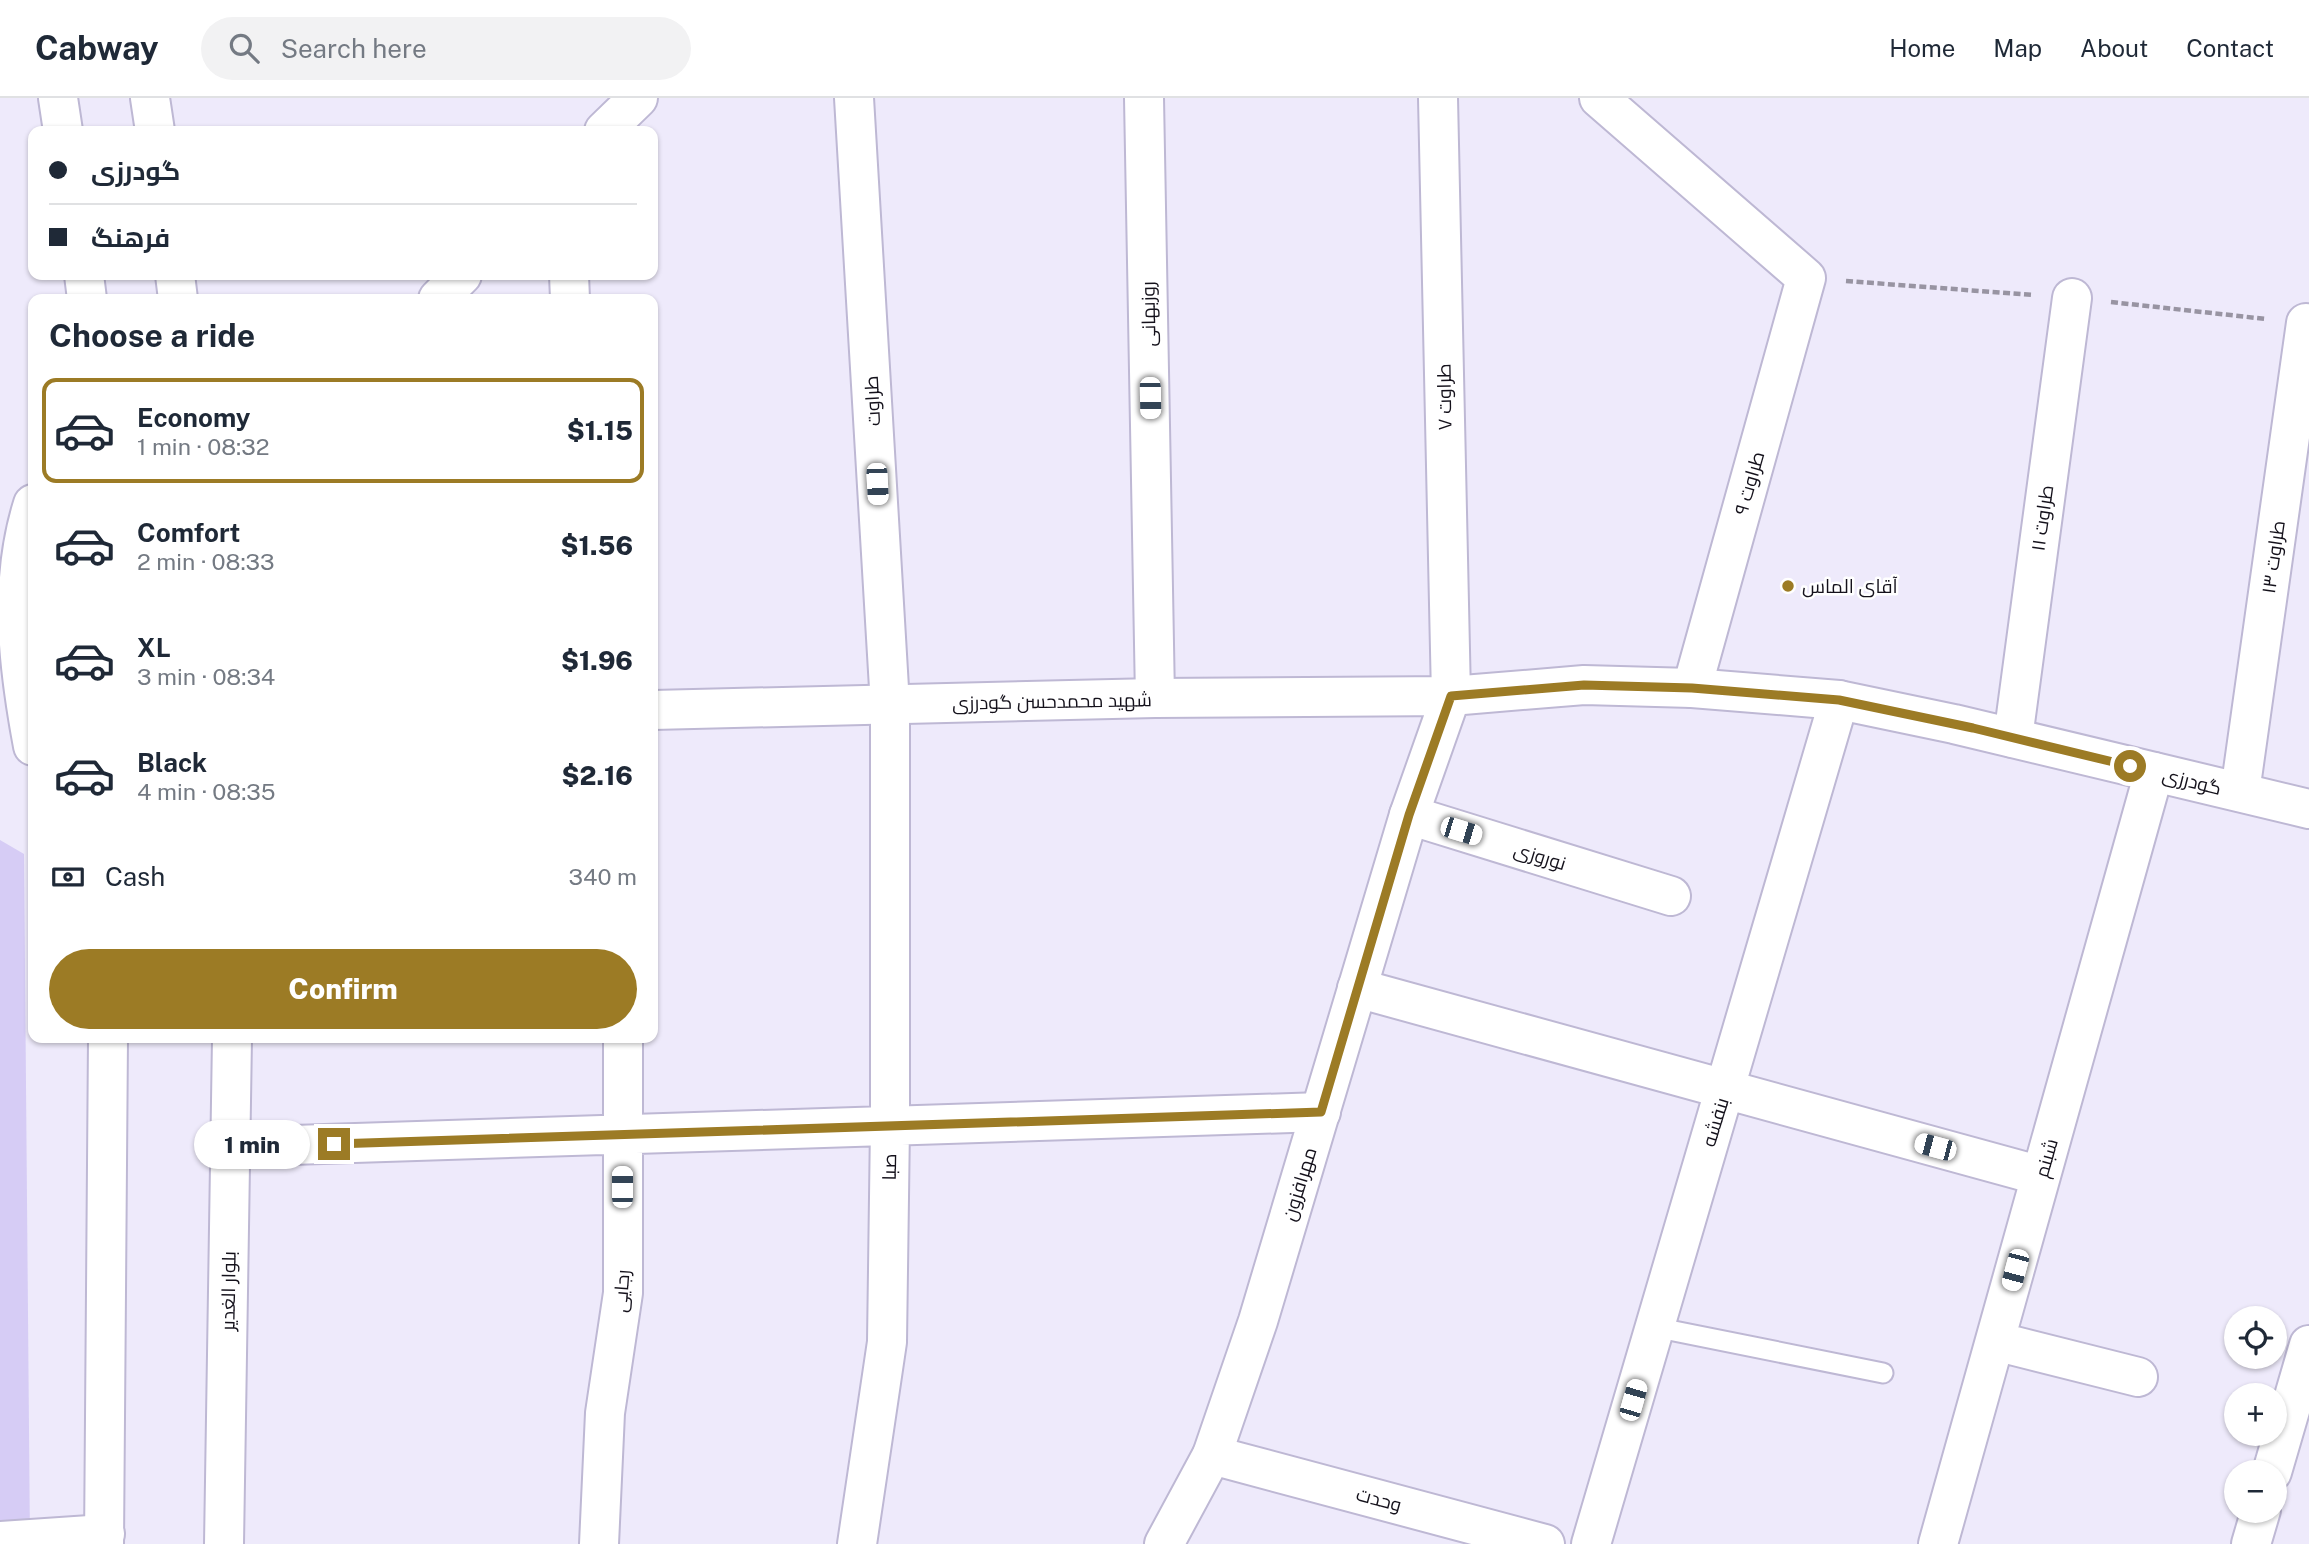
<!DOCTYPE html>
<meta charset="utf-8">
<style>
:root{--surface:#fff;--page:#f2f2f3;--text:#1f2937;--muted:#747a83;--line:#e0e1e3;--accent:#9c7b25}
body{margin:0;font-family:"Public Sans",Cairo,sans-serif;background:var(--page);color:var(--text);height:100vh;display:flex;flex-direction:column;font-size:26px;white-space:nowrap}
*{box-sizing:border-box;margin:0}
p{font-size:23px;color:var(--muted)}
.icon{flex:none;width:38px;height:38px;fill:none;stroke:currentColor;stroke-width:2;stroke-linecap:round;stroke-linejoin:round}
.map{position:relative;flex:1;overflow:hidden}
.side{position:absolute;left:28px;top:196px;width:630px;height:749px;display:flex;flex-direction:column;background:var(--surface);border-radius:14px;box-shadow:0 2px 5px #0004}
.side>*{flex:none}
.hud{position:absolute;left:28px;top:28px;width:630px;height:154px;border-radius:14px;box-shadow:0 2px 5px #0004;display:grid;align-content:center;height:154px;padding:0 21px;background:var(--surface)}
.buttons{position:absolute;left:2224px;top:1208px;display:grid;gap:14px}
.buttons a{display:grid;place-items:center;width:63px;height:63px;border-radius:50%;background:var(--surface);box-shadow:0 2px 5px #0004;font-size:35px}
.end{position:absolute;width:32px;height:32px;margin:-16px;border:9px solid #9c7b25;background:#fff;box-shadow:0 0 0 4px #fff}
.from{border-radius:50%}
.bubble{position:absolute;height:49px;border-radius:24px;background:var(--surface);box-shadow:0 2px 5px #0004;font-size:23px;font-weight:800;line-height:49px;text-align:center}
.car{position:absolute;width:21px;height:42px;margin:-21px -10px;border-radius:9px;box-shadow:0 0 5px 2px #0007;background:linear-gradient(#fff 24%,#345 0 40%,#fff 0 76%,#345 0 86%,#fff 0)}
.hud b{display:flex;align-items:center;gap:24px;height:66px;font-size:26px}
.hud b+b{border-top:2px solid var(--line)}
.hud i{width:18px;height:18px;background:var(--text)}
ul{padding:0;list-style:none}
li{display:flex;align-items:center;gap:21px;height:105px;margin:0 14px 10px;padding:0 7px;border:4px solid transparent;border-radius:14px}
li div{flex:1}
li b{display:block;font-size:26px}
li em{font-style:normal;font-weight:800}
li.on{border-color:var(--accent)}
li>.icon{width:63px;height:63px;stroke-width:1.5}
h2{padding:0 21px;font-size:32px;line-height:84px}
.pay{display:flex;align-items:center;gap:18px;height:77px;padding:0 21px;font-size:26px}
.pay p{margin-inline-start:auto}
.primary-button{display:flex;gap:14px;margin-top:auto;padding:14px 21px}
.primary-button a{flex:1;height:80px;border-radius:42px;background:var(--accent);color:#fff;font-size:28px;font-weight:800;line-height:80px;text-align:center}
header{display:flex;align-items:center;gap:42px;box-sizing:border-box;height:98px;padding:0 35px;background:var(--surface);border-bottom:2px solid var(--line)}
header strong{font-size:33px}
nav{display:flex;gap:38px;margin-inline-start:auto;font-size:24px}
.search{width:490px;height:63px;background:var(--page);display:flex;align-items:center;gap:18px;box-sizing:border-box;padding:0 24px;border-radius:38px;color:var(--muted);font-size:26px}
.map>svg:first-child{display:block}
.green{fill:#d6ccf5}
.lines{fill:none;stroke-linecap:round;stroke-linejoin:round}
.service-casing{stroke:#beb8d4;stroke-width:23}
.minor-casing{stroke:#beb8d4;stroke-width:42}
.tertiary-casing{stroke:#beb8d4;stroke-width:42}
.primary-casing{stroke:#beb8d4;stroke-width:42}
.path{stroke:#9894a2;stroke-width:4.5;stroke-dasharray:7 3.5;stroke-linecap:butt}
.service{stroke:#fff;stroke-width:19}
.minor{stroke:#fff;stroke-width:38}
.tertiary{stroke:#fff;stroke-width:38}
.primary{stroke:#fff;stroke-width:38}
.route{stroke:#9c7b25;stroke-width:9}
.poi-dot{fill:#9c7b25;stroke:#fff;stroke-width:2.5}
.labels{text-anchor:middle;stroke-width:5;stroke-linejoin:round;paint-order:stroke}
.street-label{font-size:19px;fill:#14111b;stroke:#fff}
.poi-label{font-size:19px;fill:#14111b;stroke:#fff;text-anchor:start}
</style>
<header>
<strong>Cabway</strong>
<div class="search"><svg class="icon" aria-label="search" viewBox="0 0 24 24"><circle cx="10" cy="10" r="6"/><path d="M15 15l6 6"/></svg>Search here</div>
<nav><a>Home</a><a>Map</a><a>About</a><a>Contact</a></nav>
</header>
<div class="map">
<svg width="2309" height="1446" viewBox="0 0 2309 1446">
<rect width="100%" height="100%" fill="#eeeafb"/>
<path class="green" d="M0 742 24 756 30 1446H0Z"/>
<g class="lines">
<defs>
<path id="service" d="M1654 1229 1883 1275"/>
<path id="minor" d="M854 0 890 607V1027L887 1244 857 1446
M1144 0 1155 600
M1438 0 1451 598
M1599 0 1806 180 1692 590
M569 177 570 201
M2013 640 2072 200
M2240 694 2306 225
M1409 717 1671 798
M1357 890 2041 1078
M230 1049 1321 1014
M1995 1243 2138 1279
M1212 1357 1545 1446
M2272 1374 2309 1247
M0 1443 105 1436
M599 1446 605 1315 623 1195V940
M1591 1446 1839 602
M1938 1446 2154 674
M2251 1446 2261 1412"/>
<path id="tertiary" d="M604 33 638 0
M438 201 462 177
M653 612 1155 600 1451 598 1584 587 1692 590 1839 602 1954 626 2309 711
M1164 1446 1212 1357 1258 1223 1409 717 1451 598"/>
<path id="primary" d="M58 0 63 33
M150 0 155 33
M84 177 87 201
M175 177 178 201
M33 406C8 485 18 568 33 648
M104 1446 108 940
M224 1446 232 940"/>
</defs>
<use href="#service" class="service-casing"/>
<use href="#minor" class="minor-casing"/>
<use href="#tertiary" class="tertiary-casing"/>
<use href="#primary" class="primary-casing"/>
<path class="path" d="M1846 183 2033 197
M2111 204 2266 221"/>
<use href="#service" class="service"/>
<use href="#minor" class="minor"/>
<use href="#tertiary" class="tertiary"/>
<use href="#primary" class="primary"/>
</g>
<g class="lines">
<path class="route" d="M334 1046 1321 1014 1409 717 1451 598 1584 587 1692 590 1839 602 1973 630 2130 668"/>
</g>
<circle class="poi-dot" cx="1788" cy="488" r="7"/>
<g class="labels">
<g class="street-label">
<text transform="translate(1148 216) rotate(-91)" y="7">روزبهانی</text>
<text transform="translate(1444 299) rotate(-91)" y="7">طراوت ۷</text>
<text transform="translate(872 303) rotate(-93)" y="7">طراوت</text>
<text transform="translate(1749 385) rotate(-74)" y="7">طراوت ۹</text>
<text transform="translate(2042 420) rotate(-82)" y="7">طراوت ۱۱</text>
<text transform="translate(2273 459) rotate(-82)" y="7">طراوت ۱۳</text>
<text transform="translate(1052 603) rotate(-1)" y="7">شهید محمدحسن گودرزی</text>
<text transform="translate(2192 683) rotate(14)" y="7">گودرزی</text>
<text transform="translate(1540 758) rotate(17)" y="7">نوروزی</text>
<text transform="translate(1715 1024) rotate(-73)" y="7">بنفشه</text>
<text transform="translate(2046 1060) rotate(-74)" y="7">شبنم</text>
<text transform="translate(889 1069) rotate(-89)" y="7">صبا</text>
<text transform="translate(1299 1086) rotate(-73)" y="7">مهرافزون</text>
<text transform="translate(228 1193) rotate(-89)" y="7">بلوار الغدیر</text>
<text transform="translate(621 1193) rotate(-86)" y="7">رجایی</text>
<text transform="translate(1379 1401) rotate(15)" y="7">وحدت</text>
</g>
<g class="poi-label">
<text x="1802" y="495">آقای الماس</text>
</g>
</g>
</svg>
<div class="buttons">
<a><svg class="icon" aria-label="locate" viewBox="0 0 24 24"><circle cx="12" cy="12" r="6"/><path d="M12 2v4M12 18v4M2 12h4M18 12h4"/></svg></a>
<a>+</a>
<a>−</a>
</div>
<i class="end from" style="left:2130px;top:668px"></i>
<i class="end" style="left:334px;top:1046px"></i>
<div class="bubble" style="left:194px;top:1022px;width:116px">1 min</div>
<i class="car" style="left:1150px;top:300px;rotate:179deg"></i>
<i class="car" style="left:877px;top:386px;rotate:177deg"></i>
<i class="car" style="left:1461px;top:733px;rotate:107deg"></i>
<i class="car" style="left:1935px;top:1049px;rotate:285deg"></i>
<i class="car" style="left:622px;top:1089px;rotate:0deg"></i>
<i class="car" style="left:2015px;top:1172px;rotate:195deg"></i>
<i class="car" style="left:1633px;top:1302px;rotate:16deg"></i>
<div class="hud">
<b><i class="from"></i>گودرزی</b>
<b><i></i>فرهنگ</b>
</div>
<section class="side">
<h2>Choose a ride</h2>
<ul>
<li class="on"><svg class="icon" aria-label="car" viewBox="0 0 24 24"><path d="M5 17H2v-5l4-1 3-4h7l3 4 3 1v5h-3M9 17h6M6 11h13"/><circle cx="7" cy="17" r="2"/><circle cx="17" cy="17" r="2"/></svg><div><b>Economy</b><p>1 min · 08:32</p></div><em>$1.15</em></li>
<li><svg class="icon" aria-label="car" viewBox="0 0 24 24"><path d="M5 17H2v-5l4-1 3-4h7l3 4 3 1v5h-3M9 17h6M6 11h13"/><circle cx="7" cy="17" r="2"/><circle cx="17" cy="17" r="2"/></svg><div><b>Comfort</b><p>2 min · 08:33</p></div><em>$1.56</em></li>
<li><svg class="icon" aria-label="car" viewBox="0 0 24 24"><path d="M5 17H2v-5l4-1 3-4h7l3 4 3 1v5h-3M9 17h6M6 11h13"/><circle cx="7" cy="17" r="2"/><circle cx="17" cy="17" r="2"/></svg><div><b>XL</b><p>3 min · 08:34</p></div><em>$1.96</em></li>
<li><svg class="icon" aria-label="car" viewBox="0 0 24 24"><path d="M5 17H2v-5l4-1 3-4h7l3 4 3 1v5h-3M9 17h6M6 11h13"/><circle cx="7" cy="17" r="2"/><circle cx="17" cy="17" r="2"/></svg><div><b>Black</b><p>4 min · 08:35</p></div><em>$2.16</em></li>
</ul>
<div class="pay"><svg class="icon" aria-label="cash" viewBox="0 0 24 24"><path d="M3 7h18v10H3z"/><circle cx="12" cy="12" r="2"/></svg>Cash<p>340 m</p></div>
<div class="primary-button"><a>Confirm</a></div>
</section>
</div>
